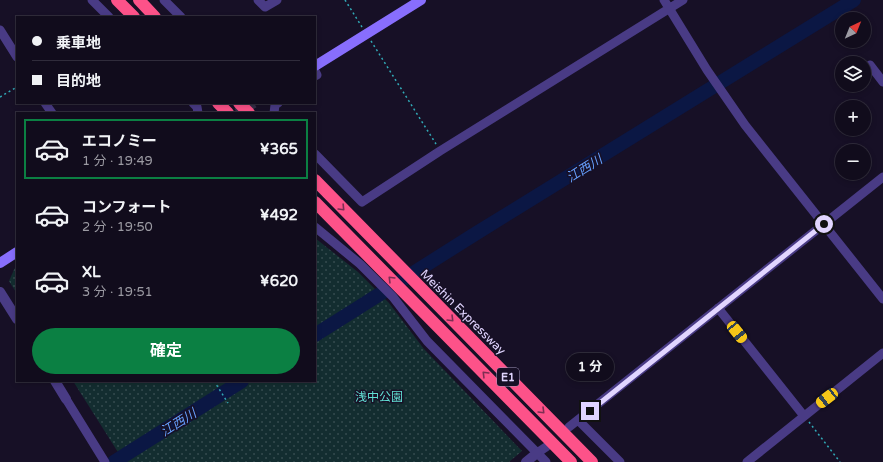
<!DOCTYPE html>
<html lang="ja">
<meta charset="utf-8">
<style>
:root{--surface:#110c1c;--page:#1e1a29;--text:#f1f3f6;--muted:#9c9ba3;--line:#302c3b;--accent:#0b8043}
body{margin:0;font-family:"Varela Round","Noto Sans JP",sans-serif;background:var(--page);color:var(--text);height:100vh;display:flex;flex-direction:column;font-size:15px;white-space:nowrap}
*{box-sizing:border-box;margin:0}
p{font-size:13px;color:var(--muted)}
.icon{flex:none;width:22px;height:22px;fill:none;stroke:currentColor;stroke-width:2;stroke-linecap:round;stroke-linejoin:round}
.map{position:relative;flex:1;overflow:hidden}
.panel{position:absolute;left:16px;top:112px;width:300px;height:270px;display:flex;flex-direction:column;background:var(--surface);border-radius:0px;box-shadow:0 2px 6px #0003,0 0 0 1px var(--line)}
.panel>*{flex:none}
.guide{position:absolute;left:16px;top:16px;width:300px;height:88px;border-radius:0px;box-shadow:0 2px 6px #0003,0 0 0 1px var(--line);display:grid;align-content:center;height:88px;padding:0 16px;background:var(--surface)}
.needle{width:26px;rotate:43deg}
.buttons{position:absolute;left:835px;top:12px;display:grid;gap:8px}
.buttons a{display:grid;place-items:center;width:36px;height:36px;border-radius:50%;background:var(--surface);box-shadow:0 2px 6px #0003,0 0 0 1px var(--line);font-size:20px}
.end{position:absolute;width:18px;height:18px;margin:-9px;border:5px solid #e1d5ff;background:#111;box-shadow:0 0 0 2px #111}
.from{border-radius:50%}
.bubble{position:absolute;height:28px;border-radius:14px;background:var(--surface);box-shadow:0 2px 6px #0003,0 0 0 1px var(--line);font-size:13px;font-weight:700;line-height:28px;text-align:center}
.car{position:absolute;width:12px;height:24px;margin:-12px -6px;border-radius:5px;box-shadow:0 0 3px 1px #0007;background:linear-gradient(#f5c518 24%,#345 0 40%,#f5c518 0 76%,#345 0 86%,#f5c518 0)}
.guide b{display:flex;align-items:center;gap:14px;height:38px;font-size:15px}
.guide b+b{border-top:1px solid var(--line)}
.guide i{width:10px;height:10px;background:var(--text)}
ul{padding:7px 0 0;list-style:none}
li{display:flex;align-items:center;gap:12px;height:60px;margin:0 8px 6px;padding:0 8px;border:2px solid transparent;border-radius:0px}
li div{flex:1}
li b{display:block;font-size:15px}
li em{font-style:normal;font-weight:700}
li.selected{border-color:var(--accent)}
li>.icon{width:36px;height:36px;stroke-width:1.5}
.action{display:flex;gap:8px;margin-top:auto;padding:8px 16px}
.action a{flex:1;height:46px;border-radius:24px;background:var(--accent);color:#fff;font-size:16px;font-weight:700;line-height:46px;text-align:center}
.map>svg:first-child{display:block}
.grass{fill:url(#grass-dots)}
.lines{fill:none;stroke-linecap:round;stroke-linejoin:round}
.river{stroke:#0b1744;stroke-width:14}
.secondary-tunnel{stroke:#352e47;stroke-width:10;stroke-dasharray:10 5;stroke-linecap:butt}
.path{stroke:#31aab7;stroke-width:1.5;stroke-dasharray:2 3;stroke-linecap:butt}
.minor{stroke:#493b85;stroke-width:9}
.tertiary{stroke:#493b85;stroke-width:10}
.secondary{stroke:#886efd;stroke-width:10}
.motorway{stroke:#fd5289;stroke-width:12}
.oneway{stroke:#7e2e53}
.route{stroke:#e1d5ff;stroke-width:5}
.labels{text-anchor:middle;stroke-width:3;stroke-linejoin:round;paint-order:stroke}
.shield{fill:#171026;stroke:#a49abe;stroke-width:1}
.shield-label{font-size:11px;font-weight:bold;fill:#e1d5ff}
.street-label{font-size:12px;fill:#e1d5ff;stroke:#171026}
.park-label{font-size:12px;fill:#61dfd3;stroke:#171026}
.water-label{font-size:13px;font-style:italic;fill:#659ffd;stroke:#171026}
</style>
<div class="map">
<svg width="883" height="462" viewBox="0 0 883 462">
<defs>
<pattern id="grass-dots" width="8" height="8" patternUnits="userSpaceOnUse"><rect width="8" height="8" fill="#132d30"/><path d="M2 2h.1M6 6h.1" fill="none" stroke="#354b4f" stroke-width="1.8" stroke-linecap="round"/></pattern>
</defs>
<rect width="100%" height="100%" fill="#171026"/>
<path class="grass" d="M315 238 358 272 389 303 424 349 522 451 509 462H114L121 457 73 381H315Z
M17 263V294L9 281Z"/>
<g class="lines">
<path class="river" d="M315 335 475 234 854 0
M114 462 242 381"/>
<path class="secondary-tunnel" d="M237 113 254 103"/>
<path class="path" d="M345 0 362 27
M371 41 436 144
M0 97 17 87
M214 381 228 403
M809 422 840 462"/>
<path class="minor" d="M92 0 109 17
M164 0 181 17
M258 0 265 7 277 0
M664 0 707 70 745 125 883 299
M0 30 17 57
M870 65 883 82
M315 71 317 75 315 76
M45 103 52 113
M193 103 197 107 198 113
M274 113 275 105 278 103
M315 154 362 202 440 151 683 0
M315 227 360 264 393 297 427 341 546 462
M718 308 804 416
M66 399 105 462
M578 420 620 462
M569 427 883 177
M537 453 546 447
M747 462 883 353"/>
<path class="tertiary" d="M0 292 17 319
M55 381 66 399
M526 462 537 453"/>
<path class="secondary" d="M315 66 421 0
M0 263 17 252"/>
<path class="motorway" d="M117 0 134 17
M139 0 155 17
M218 103 228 113
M239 103 249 113
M315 180 592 462
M315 202 571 462"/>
</g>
<defs><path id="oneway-chevron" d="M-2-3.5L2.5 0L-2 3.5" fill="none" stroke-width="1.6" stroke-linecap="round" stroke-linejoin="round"/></defs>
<g class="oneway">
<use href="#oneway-chevron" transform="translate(342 208) rotate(46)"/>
<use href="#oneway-chevron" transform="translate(391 279) rotate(-135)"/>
<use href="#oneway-chevron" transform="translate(451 319) rotate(45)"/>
<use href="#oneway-chevron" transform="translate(485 374) rotate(-135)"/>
<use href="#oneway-chevron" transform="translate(542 411) rotate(45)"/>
</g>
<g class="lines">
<path class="route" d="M590 411 824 224"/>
</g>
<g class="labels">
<rect class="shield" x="497" y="368" width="22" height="18" rx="3"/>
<g class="shield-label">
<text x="508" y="381">E1</text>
</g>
<g class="street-label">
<text transform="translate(463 312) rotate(45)" y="4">Meishin Expressway</text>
</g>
<g class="park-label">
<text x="379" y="401">浅中公園</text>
</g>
<g class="water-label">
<text transform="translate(584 168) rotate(-32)" y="5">江西川</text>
<text transform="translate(178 422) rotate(-32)" y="5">江西川</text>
</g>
</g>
</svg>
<div class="buttons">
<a><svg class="needle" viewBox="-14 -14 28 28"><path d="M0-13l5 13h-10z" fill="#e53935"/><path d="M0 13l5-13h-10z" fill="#9c9ba3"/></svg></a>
<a><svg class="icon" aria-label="layers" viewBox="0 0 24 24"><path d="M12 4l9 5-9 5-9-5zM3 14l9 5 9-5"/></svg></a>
<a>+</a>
<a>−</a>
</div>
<i class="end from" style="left:824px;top:224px"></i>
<i class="end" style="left:590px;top:411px"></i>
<div class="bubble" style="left:566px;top:353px;width:48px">1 分</div>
<i class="car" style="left:737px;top:332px;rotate:141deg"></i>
<i class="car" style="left:827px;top:398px;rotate:232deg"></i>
<div class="guide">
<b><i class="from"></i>乗車地</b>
<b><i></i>目的地</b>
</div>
<section class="panel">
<ul>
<li class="selected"><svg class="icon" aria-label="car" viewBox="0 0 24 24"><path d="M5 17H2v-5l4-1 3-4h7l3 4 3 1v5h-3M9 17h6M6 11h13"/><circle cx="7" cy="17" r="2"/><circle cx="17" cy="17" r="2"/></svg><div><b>エコノミー</b><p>1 分 · 19:49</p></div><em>¥365</em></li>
<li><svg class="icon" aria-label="car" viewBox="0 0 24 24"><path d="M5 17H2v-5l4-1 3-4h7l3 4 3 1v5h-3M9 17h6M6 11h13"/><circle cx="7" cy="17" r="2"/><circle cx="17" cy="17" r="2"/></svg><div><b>コンフォート</b><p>2 分 · 19:50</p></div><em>¥492</em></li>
<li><svg class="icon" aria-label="car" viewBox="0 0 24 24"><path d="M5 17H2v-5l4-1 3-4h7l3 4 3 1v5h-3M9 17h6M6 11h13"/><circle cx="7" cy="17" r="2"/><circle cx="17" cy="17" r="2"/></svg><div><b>XL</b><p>3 分 · 19:51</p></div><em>¥620</em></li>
</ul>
<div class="action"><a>確定</a></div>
</section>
</div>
